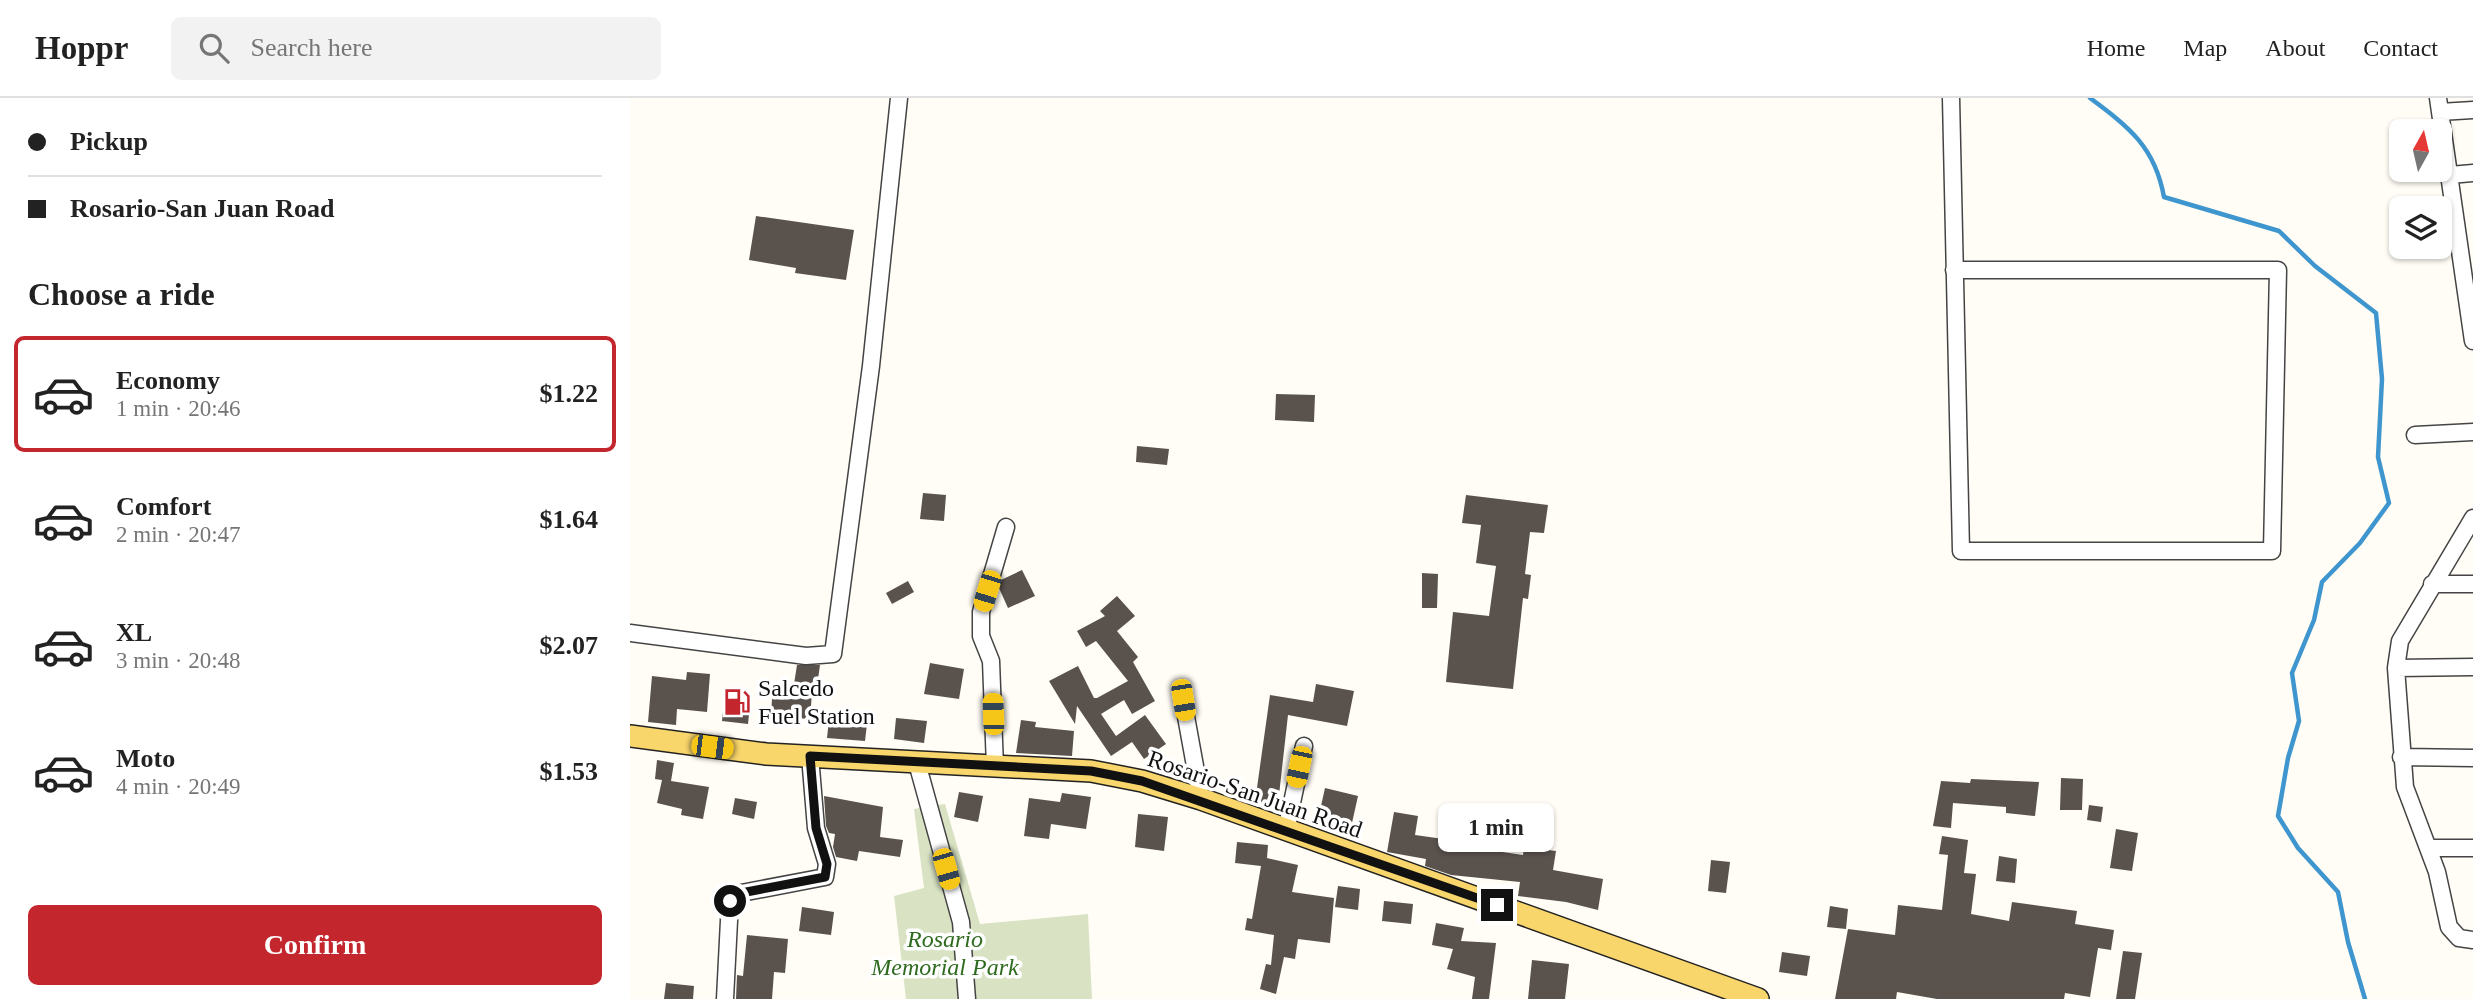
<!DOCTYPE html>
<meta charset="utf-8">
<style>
:root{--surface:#fff;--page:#f2f2f2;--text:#222;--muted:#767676;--line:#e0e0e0;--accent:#c4262e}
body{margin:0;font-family:Georgia,serif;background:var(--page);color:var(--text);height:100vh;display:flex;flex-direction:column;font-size:26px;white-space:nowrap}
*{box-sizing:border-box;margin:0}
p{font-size:23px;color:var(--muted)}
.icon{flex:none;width:38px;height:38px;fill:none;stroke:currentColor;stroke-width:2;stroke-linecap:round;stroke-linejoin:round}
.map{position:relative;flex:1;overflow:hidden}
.side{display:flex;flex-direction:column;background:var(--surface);width:630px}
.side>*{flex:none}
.hud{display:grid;align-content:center;height:154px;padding:0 28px;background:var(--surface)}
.needle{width:46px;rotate:8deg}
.buttons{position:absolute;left:1759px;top:21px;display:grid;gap:14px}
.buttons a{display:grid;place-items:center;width:63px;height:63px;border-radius:10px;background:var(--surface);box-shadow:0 2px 5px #0004;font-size:35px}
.end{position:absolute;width:32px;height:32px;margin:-16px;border:9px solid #111;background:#fff;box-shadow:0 0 0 4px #fff}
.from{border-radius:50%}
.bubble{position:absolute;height:49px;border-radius:10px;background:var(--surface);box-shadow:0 2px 5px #0004;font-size:23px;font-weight:700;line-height:49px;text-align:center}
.car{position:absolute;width:21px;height:42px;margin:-21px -10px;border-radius:9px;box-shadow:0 0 5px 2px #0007;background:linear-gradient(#f5c518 24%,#345 0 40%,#f5c518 0 76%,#345 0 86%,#f5c518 0)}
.hud b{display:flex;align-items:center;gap:24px;height:66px;font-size:26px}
.hud b+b{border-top:2px solid var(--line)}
.hud i{width:18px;height:18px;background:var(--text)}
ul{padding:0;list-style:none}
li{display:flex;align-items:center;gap:21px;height:116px;margin:0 14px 10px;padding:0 14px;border:4px solid transparent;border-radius:10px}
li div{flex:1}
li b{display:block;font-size:26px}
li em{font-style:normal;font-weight:700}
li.active{border-color:var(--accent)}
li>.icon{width:63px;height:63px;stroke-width:1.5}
h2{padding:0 28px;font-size:32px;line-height:84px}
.primary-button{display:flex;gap:14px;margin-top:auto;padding:14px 28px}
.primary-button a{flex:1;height:80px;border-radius:10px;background:var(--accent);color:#fff;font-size:28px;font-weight:700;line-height:80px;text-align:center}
header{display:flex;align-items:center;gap:42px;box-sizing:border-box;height:98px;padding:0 35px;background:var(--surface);border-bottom:2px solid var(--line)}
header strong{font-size:33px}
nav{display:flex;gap:38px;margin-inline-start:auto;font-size:24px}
.search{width:490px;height:63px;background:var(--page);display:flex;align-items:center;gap:18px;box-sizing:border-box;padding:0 24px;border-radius:10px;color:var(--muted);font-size:26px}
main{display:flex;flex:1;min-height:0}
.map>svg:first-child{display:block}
.cemetery{fill:#d9e3c4}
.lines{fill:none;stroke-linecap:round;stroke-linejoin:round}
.stream{stroke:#3f96cf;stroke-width:4.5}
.building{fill:#5a524d}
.minor-casing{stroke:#444;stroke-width:19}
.major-casing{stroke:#222;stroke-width:24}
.minor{stroke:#fff;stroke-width:16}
.major{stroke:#f9d66b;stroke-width:21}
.route{stroke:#111;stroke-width:9}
.labels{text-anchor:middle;stroke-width:7;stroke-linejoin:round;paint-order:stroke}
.poi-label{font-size:24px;fill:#111;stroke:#fff;text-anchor:start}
.street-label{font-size:24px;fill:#111;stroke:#fff}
.park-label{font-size:24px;font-style:italic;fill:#2f6b1f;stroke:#fff}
</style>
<header>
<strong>Hoppr</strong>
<div class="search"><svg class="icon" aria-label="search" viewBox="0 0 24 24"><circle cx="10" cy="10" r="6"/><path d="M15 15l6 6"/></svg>Search here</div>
<nav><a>Home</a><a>Map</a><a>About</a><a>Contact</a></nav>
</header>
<main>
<section class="side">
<div class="hud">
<b><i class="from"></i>Pickup</b>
<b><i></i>Rosario-San Juan Road</b>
</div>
<h2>Choose a ride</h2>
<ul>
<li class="active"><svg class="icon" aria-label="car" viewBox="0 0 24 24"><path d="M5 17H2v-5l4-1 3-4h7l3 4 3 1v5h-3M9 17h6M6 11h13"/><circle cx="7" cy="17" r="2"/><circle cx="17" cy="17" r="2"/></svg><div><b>Economy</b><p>1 min · 20:46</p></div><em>$1.22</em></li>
<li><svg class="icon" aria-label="car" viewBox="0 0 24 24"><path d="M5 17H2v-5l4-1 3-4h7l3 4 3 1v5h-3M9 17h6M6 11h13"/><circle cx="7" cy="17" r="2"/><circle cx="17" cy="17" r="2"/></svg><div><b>Comfort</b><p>2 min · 20:47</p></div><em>$1.64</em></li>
<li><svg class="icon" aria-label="car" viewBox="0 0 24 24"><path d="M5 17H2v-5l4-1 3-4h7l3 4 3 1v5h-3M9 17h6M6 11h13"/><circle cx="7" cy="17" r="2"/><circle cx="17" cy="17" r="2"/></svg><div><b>XL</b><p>3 min · 20:48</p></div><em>$2.07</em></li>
<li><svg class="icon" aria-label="car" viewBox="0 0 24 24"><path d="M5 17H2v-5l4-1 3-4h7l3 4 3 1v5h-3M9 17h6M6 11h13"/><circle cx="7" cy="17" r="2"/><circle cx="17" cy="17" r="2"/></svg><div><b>Moto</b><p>4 min · 20:49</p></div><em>$1.53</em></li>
</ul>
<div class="primary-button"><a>Confirm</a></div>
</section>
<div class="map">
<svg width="1843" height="901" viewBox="0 0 1843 901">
<rect width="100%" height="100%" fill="#fffdf5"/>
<path class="cemetery" d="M315 706 350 826 458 816 462 901H276L264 798 294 790 284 711Z"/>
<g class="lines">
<path class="stream" d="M1460 0C1499 29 1525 49 1534 99L1649 133 1685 168 1746 215 1752 281 1748 359 1759 405 1730 445 1692 484 1684 522 1662 575 1669 623 1658 660 1648 718 1668 750 1708 794 1718 844 1735 901"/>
</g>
<path class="building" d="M126 118 224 132 216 182 165 175 166 170 119 162Z
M646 296 685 297 684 324 645 322Z
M507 348 539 351 537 367 506 364Z
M293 395 316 397 314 423 290 421Z
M836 397 918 407 914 435 900 434 895 476 901 477 898 501 893 500 883 591 816 584 823 514 859 518 866 468 846 465 851 427 832 425Z
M392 472 405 498 378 510 369 490 371 482Z
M792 475 808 476 807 510H792Z
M278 483 284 494 262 506 256 495Z
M487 498 505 518 487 533 508 559 503 564 525 603 502 616 494 602 471 616 486 638 515 617 536 646 514 661 502 644 481 658 447 608 445 626 419 583 448 568 464 600H467L498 583 466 543 456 549 447 533 475 518 470 513Z
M300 565 334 571 329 601 294 596Z
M167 567H190L188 581H183L180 621 141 618 143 584 164 586Z
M57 574 80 576 77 614 47 611 46 627 18 624 22 578 56 582Z
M686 586 724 593 717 628 658 617 648 706 625 704 640 597 683 604Z
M94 604 120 607 118 626 92 623Z
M266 620 297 623 294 645 264 641Z
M199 622 237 626 235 643 197 640Z
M391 622 406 624 405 629 444 633 442 658 386 655Z
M27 662 44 665 41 683 79 689 73 721 51 717 52 711 27 705 32 682 25 681Z
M1431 680 1453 681 1452 712H1430Z
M1341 681 1409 684 1405 718 1376 715V709L1323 705 1321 730 1303 728 1311 683 1340 685Z
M695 690 728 698 720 734 687 726Z
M329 694 353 698 348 724 324 719Z
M432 695 461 699 456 731 421 726 419 741 394 738 399 700 430 704Z
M194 698 253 709 250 739 273 742 270 759 229 753 227 763 206 759 203 749 205 736 199 735 196 728Z
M105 700 127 704 124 721 102 716Z
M1459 707 1473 709 1471 724 1457 722Z
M764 714 788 718 785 737 828 743 829 734 854 739 852 751 893 757 894 749 926 753 923 772 973 781 968 812 936 804 888 798 890 784 821 777 795 768 796 761 757 754Z
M508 716 538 719 534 753 505 749Z
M1486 731 1508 735 1502 773 1480 770Z
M1312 738 1338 742 1334 775 1346 776 1341 816 1379 823 1382 804 1447 813 1445 826 1484 832 1481 852 1468 850 1460 899 1435 895 1434 901H1307L1267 894 1266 901H1205L1218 831 1265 837 1268 807 1312 812 1318 757 1309 756Z
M607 744 638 747 637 760 668 767 662 794 704 800 700 845 668 841 665 861 654 859 646 896 630 891 636 866 641 867 644 837 615 832 617 820 622 821 631 768 605 765Z
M1369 758 1387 761 1385 785 1366 783Z
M1081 762 1100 764 1096 795 1078 793Z
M708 788 730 791 728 812 705 809Z
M754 803 783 806 781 826 752 823Z
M1200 808 1218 811 1216 831 1197 829Z
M172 809 204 814 201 837 169 833Z
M806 825 834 830 831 843 866 845 859 901H842L845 879 817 871 823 851 802 847Z
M117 837 158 841 155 875 144 874 142 901H106L107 877 113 878Z
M1493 853 1512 855 1505 901H1486Z
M1152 854 1180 858 1177 878 1149 874Z
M902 862 939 866 935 901H898Z
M36 885 64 888 63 901H34Z"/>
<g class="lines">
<defs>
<path id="minor" d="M1321 0 1331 453H1642L1648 172H1324
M1808 0 1843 243
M1810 14 1843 12
M1820 77 1843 75
M1785 337 1843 334
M1843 420 1770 543 1766 570 1775 689 1807 774 1819 829 1829 840 1843 842
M1802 486H1843
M0 535 176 558 203 556 241 268 269 0
M1766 570 1843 569
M553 602 571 701
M1771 659 1843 660
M287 665 331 824 337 901
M365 669 361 563 351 538V514L376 429
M656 733 674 648
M1799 750H1843
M95 901 100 803 106 796 195 779 197 766 186 730 180 658"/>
<path id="major" d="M0 638 136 656 461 673 512 683 571 701 1128 901"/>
</defs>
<use href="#minor" class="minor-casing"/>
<use href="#major" class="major-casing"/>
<use href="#minor" class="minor"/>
<use href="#major" class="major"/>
</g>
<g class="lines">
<path class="route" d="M100 803 106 796 195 779 197 766 186 730 180 658 461 673 512 683 867 807"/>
</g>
<defs>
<symbol id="fuel-bare" viewBox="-9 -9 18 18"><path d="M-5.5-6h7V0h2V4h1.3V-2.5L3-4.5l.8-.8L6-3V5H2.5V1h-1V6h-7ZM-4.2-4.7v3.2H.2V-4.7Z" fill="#c4262e" stroke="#fff" stroke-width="2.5" paint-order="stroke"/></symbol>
</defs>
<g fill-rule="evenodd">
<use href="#fuel-bare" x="88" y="585" width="38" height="38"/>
</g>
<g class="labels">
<g class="poi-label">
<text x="128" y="598">Salcedo<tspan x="128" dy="28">Fuel Station</tspan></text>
</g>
<g class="street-label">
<text transform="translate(625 696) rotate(19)" y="8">Rosario-San Juan Road</text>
</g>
<g class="park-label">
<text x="315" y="849">Rosario<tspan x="315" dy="28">Memorial Park</tspan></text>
</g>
</g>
</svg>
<div class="buttons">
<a><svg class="needle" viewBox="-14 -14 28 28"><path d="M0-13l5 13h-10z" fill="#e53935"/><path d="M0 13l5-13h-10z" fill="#767676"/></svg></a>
<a><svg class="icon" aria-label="layers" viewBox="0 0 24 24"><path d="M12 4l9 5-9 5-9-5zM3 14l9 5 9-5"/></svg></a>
</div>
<i class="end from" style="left:100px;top:803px"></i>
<i class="end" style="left:867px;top:807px"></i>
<div class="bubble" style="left:808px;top:705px;width:116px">1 min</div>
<i class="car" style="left:357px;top:493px;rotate:197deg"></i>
<i class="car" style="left:553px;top:602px;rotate:171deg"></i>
<i class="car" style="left:363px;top:616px;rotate:358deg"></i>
<i class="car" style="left:82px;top:649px;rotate:97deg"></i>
<i class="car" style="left:669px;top:669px;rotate:192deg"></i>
<i class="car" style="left:316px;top:771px;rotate:164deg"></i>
</div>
</main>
